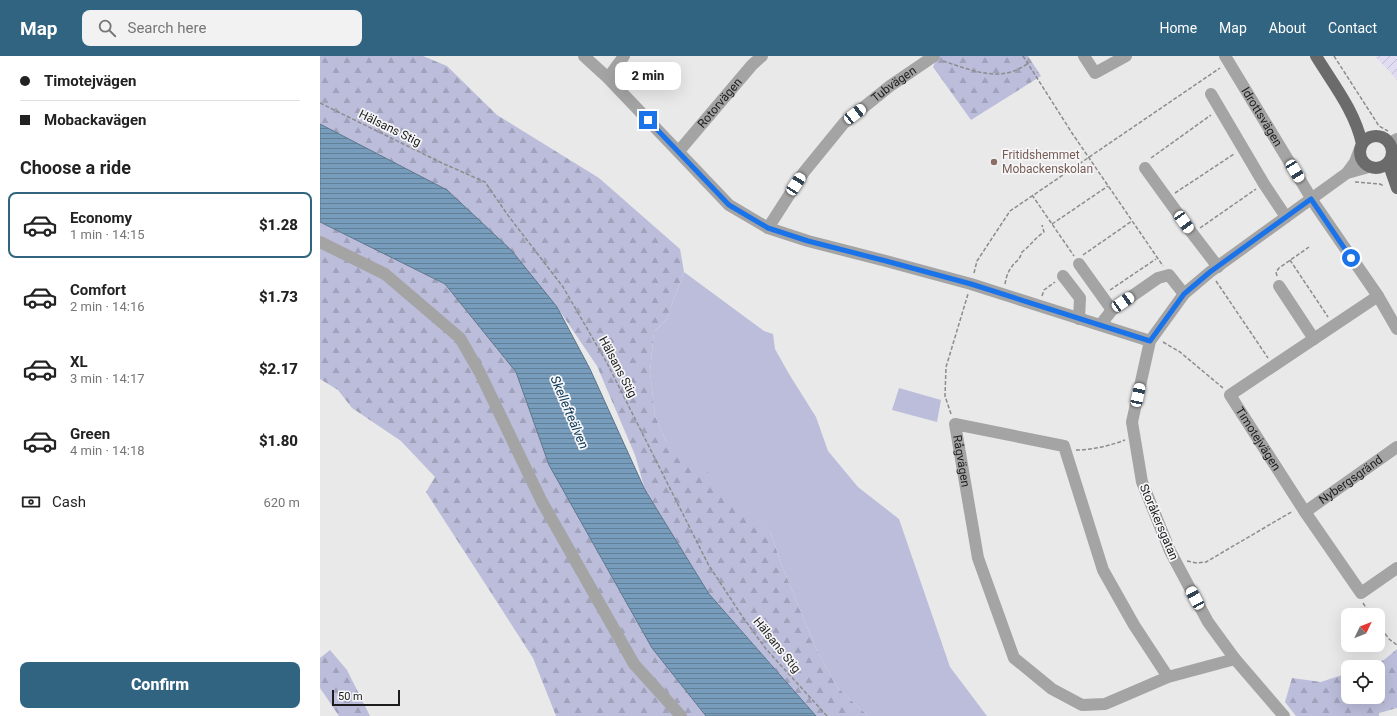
<!DOCTYPE html>
<meta charset="utf-8">
<style>
:root{--surface:#fff;--page:#f2f2f2;--text:#222;--muted:#767676;--line:#e0e0e0;--accent:#306480}
body{margin:0;font-family:Roboto,sans-serif;background:var(--page);color:var(--text);height:100vh;display:flex;flex-direction:column;font-size:15px;white-space:nowrap}
*{box-sizing:border-box;margin:0}
p{font-size:13px;color:var(--muted)}
.icon{flex:none;width:22px;height:22px;fill:none;stroke:currentColor;stroke-width:2;stroke-linecap:round;stroke-linejoin:round}
.map{position:relative;flex:1;overflow:hidden}
.details{display:flex;flex-direction:column;background:var(--surface);width:320px}
.details>*{flex:none}
.guide{display:grid;align-content:center;height:88px;padding:0 20px;background:var(--surface)}
.needle{width:26px;rotate:47deg}
.tools{position:absolute;left:1021px;top:552px;display:grid;gap:8px}
.tools a{display:grid;place-items:center;width:44px;height:44px;border-radius:8px;background:var(--surface);box-shadow:0 4px 16px #0002;font-size:20px}
.scale{position:absolute;left:12px;bottom:10px;width:68px;box-sizing:border-box;padding-left:4px;border:2px solid #1d1d1d;border-top:0;font-size:11px;line-height:14px;white-space:nowrap;color:#1d1d1d;-webkit-text-stroke:3px #f6f6f8;paint-order:stroke}
.end{position:absolute;width:18px;height:18px;margin:-9px;border:5px solid #1a73e8;background:#fff;box-shadow:0 0 0 2px #fff}
.from{border-radius:50%}
.bubble{position:absolute;height:28px;border-radius:8px;background:var(--surface);box-shadow:0 4px 16px #0002;font-size:13px;font-weight:800;line-height:28px;text-align:center}
.car{position:absolute;width:12px;height:24px;margin:-12px -6px;border-radius:5px;box-shadow:0 0 3px 1px #0007;background:linear-gradient(#fff 24%,#345 0 40%,#fff 0 76%,#345 0 86%,#fff 0)}
.guide b{display:flex;align-items:center;gap:14px;height:38px;font-size:15px}
.guide b+b{border-top:1px solid var(--line)}
.guide i{width:10px;height:10px;background:var(--text)}
ul{padding:0;list-style:none}
li{display:flex;align-items:center;gap:12px;height:66px;margin:0 8px 6px;padding:0 12px;border:2px solid transparent;border-radius:8px}
li div{flex:1}
li b{display:block;font-size:15px}
li em{font-style:normal;font-weight:800}
li.on{border-color:var(--accent)}
li>.icon{width:36px;height:36px;stroke-width:1.5}
h2{padding:0 20px;font-size:18px;line-height:48px}
.pay{display:flex;align-items:center;gap:10px;height:44px;padding:0 20px;font-size:15px}
.pay p{margin-inline-start:auto}
.cta{display:flex;gap:8px;margin-top:auto;padding:8px 20px}
.cta a{flex:1;height:46px;border-radius:8px;background:var(--accent);color:#fff;font-size:16px;font-weight:800;line-height:46px;text-align:center}
header{display:flex;align-items:center;gap:24px;box-sizing:border-box;height:56px;padding:0 20px;background:var(--accent);color:#fff}
header strong{font-size:19px}
nav{display:flex;gap:22px;margin-inline-start:auto;font-size:14px}
.search{width:280px;height:36px;background:var(--page);display:flex;align-items:center;gap:10px;box-sizing:border-box;padding:0 14px;border-radius:8px;color:var(--muted);font-size:15px}
main{display:flex;flex:1;min-height:0}
.map>svg:first-child{display:block}
.industrial{fill:url(#industrial-furrows)}
.grass{fill:#bbbdda}
.forest{fill:url(#forest-firs)}
.water{fill:url(#water-rules);stroke:#5d768c}
.lines{fill:none;stroke-linecap:round;stroke-linejoin:round}
.path{stroke:#8c8c8c;stroke-width:1.5;stroke-dasharray:4 2;stroke-linecap:butt}
.minor{stroke:#a5a4a5;stroke-width:12}
.major{stroke:#6c6b6c;stroke-width:12}
.route{stroke:#1a73e8;stroke-width:5}
.education-dot{fill:#8d6e63;stroke:#f6f6f8;stroke-width:1.5}
.labels{text-anchor:middle;stroke-width:3.5;stroke-linejoin:round;paint-order:stroke}
.street-label{font-size:12px;fill:#1d1d1d;stroke:#f6f6f8}
.education-label{font-size:12px;fill:#785e54;stroke:#f6f6f8;text-anchor:start}
.water-label{font-size:13px;font-style:italic;fill:#083555;stroke:#f6f6f8}
</style>
<header>
<strong>Map</strong>
<div class="search"><svg class="icon" aria-label="search" viewBox="0 0 24 24"><circle cx="10" cy="10" r="6"/><path d="M15 15l6 6"/></svg>Search here</div>
<nav><a>Home</a><a>Map</a><a>About</a><a>Contact</a></nav>
</header>
<main>
<section class="details">
<div class="guide">
<b><i class="from"></i>Timotejvägen</b>
<b><i></i>Mobackavägen</b>
</div>
<h2>Choose a ride</h2>
<ul>
<li class="on"><svg class="icon" aria-label="car" viewBox="0 0 24 24"><path d="M5 17H2v-5l4-1 3-4h7l3 4 3 1v5h-3M9 17h6M6 11h13"/><circle cx="7" cy="17" r="2"/><circle cx="17" cy="17" r="2"/></svg><div><b>Economy</b><p>1 min · 14:15</p></div><em>$1.28</em></li>
<li><svg class="icon" aria-label="car" viewBox="0 0 24 24"><path d="M5 17H2v-5l4-1 3-4h7l3 4 3 1v5h-3M9 17h6M6 11h13"/><circle cx="7" cy="17" r="2"/><circle cx="17" cy="17" r="2"/></svg><div><b>Comfort</b><p>2 min · 14:16</p></div><em>$1.73</em></li>
<li><svg class="icon" aria-label="car" viewBox="0 0 24 24"><path d="M5 17H2v-5l4-1 3-4h7l3 4 3 1v5h-3M9 17h6M6 11h13"/><circle cx="7" cy="17" r="2"/><circle cx="17" cy="17" r="2"/></svg><div><b>XL</b><p>3 min · 14:17</p></div><em>$2.17</em></li>
<li><svg class="icon" aria-label="car" viewBox="0 0 24 24"><path d="M5 17H2v-5l4-1 3-4h7l3 4 3 1v5h-3M9 17h6M6 11h13"/><circle cx="7" cy="17" r="2"/><circle cx="17" cy="17" r="2"/></svg><div><b>Green</b><p>4 min · 14:18</p></div><em>$1.80</em></li>
</ul>
<div class="pay"><svg class="icon" aria-label="cash" viewBox="0 0 24 24"><path d="M3 7h18v10H3z"/><circle cx="12" cy="12" r="2"/></svg>Cash<p>620 m</p></div>
<div class="cta"><a>Confirm</a></div>
</section>
<div class="map">
<svg width="1077" height="660" viewBox="0 0 1077 660">
<defs>
<pattern id="industrial-furrows" width="10" height="10" patternUnits="userSpaceOnUse"><rect width="10" height="10" fill="#e1dcf1"/><path d="M-1 1l2-2M0 10L10 0M9 11l2-2" fill="none" stroke="#c1bcce"/></pattern>
<pattern id="forest-firs" width="22" height="20" patternUnits="userSpaceOnUse"><rect width="22" height="20" fill="#bbbdda"/><path d="M5 1l3.5 6h-7zM16 11l3.5 6h-7z" fill="#a0a2bb"/></pattern>
<pattern id="water-rules" width="6" height="5" patternUnits="userSpaceOnUse"><rect width="6" height="5" fill="#789cbc"/><path d="M0 2.5h6" fill="none" stroke="#627f98"/></pattern>
</defs>
<rect width="100%" height="100%" fill="#e9e9ea"/>
<path class="industrial" d="M1055 0H1077V24Z"/>
<path class="grass" d="M364 216 444 275 453 278 455 293 469 318 496 361 508 395 538 431 579 463 630 611 667 660H548L517 631 497 595 460 505 451 477 346 385 335 359 330 316 334 276 346 264Z
M579 332 621 344 617 366 572 354Z"/>
<path class="forest" d="M0 0H103L127 10 177 59 279 122 360 193 364 216 346 264 334 276 330 316 335 359 346 385 384 413 451 477 460 505 497 595 517 631 548 660H496L389 538 325 434 315 399 277 310 237 251 0 70Z
M618 0H708L721 20 651 64 613 11Z
M0 166 125 228 196 316 229 409 332 592 386 660H236L213 602 106 436 115 421 81 385 32 352 18 334 0 323Z
M1077 593V652L1059 657V660H976L965 646 972 622 1001 626 1028 617V641H1058V611H1044L1064 604Z
M10 594 27 614 50 660H19L0 632V602Z"/>
<path class="water" d="M0 68 127 134 192 195 237 251 270 313 325 434 389 538 496 660H386L332 592 229 409 196 316 125 228 0 166Z"/>
<g class="lines">
<path class="path" d="M703 0 752 77 843 210
M1014 0 1059 70 1068 75
M623 5C651 14 682 28 708 7
M0 47 122 107 165 126 187 158 243 231 287 307 388 508 422 560 446 593 507 660
M831 102 891 59
M1035 126 1060 128 1064 130
M855 137 914 98
M712 139 754 200
M732 168 788 130
M880 172 936 133
M763 199 812 165
M970 204 1008 261
M654 217 657 205 690 155 900 12
M957 220 956 216 959 212 989 191
M896 225 948 302
M685 228C686 223 687 217 691 212 696 203 698 208 702 196 711 189 715 182 724 176L722 169
M790 234 836 203
M722 240 724 234 735 226
M843 286 860 296 903 332
M631 358 625 340 626 311 648 238
M756 394C772 394 789 390 805 384
M867 505 877 507 886 506 973 455
M1043 547 1051 559
M1058 568 1069 583 1077 589"/>
<g class="minor">
<path d="M264 0 288 22 409 149 448 172 488 185 566 205 651 228 830 285"/>
<path d="M764 0 775 17 806 0"/>
<path id="s1" d="M905 0 996 150 1058 240 1077 273"/>
<path d="M288 22 304 0"/>
<path d="M891 38 944 128 966 161"/>
<path d="M1069 87 1077 83"/>
<path id="s2" d="M359 95 432 9 442 0"/>
<path d="M825 112 872 177 898 211"/>
<path d="M1027 117 1035 106 1040 93"/>
<path id="s3" d="M448 172 484 116 524 67 570 30 614 0"/>
<path d="M0 186 65 218 140 282 160 317 222 446 314 608 361 660"/>
<path d="M759 208 792 254"/>
<path d="M743 220 760 242 759 263"/>
<path d="M959 230 994 283"/>
<path id="s4" d="M1058 240 910 339 985 456 1041 537 1077 512"/>
<path d="M781 268 792 254 838 222 849 219 864 238"/>
<path id="s5" d="M985 456 1077 391"/>
<path id="s6" d="M848 621 814 569 783 514 744 390 635 368 658 502 694 602 732 633 762 649 785 648 848 621 915 603"/>
<path d="M964 660 915 603 888 566 850 495 822 426 812 366 830 285 864 238 890 216 1027 117 1049 111"/>
</g>
<path class="major" d="M996 0C1013 28 1035 55 1042 88
M1040 96a16 16 0 1 1 32 0a16 16 0 1 1-32 0Z
M1071 102V115L1077 132"/>
</g>
<g class="lines">
<path class="route" d="M328 64 409 149 448 172 488 185 566 205 651 228 830 285 864 238 890 216 991 143 1031 202"/>
</g>
<circle class="education-dot" cx="674" cy="106" r="4"/>
<g class="labels">
<g class="street-label">
<text dy="4" stroke="none"><textPath href="#s3" startOffset="193">Tubvägen</textPath></text>
<text dy="4" stroke="none"><textPath href="#s2" startOffset="63">Rotorvägen</textPath></text>
<text dy="4" stroke="none"><textPath href="#s1" startOffset="71">Idrottsvägen</textPath></text>
<text transform="translate(70 72) rotate(26)" y="4">Hälsans Stig</text>
<text transform="translate(298 311) rotate(62)" y="4">Hälsans Stig</text>
<text dy="4" stroke="none"><textPath href="#s4" startOffset="230">Timotejvägen</textPath></text>
<text dy="4" stroke="none"><textPath href="#s6" startOffset="404">Rågvägen</textPath></text>
<text dy="4" stroke="none"><textPath href="#s5" startOffset="56">Nybergsgränd</textPath></text>
<text transform="translate(839 466) rotate(67)" y="4">Storåkersgatan</text>
<text transform="translate(457 589) rotate(51)" y="4">Hälsans Stig</text>
</g>
<g class="education-label">
<text x="682" y="103">Fritidshemmet<tspan x="682" dy="14">Mobackenskolan</tspan></text>
</g>
<g class="water-label">
<text transform="translate(250 356) rotate(67)" y="5">Skellefteälven</text>
</g>
</g>
</svg>
<div class="tools">
<a><svg class="needle" viewBox="-14 -14 28 28"><path d="M0-13l5 13h-10z" fill="#e53935"/><path d="M0 13l5-13h-10z" fill="#767676"/></svg></a>
<a><svg class="icon" aria-label="locate" viewBox="0 0 24 24"><circle cx="12" cy="12" r="6"/><path d="M12 2v4M12 18v4M2 12h4M18 12h4"/></svg></a>
</div>
<div class="scale">50 m</div>
<i class="end from" style="left:1031px;top:202px"></i>
<i class="end" style="left:328px;top:64px"></i>
<div class="bubble" style="left:295px;top:6px;width:66px">2 min</div>
<i class="car" style="left:535px;top:58px;rotate:52deg"></i>
<i class="car" style="left:975px;top:115px;rotate:149deg"></i>
<i class="car" style="left:476px;top:128px;rotate:33deg"></i>
<i class="car" style="left:864px;top:166px;rotate:145deg"></i>
<i class="car" style="left:803px;top:246px;rotate:56deg"></i>
<i class="car" style="left:818px;top:339px;rotate:12deg"></i>
<i class="car" style="left:875px;top:542px;rotate:332deg"></i>
</div>
</main>
